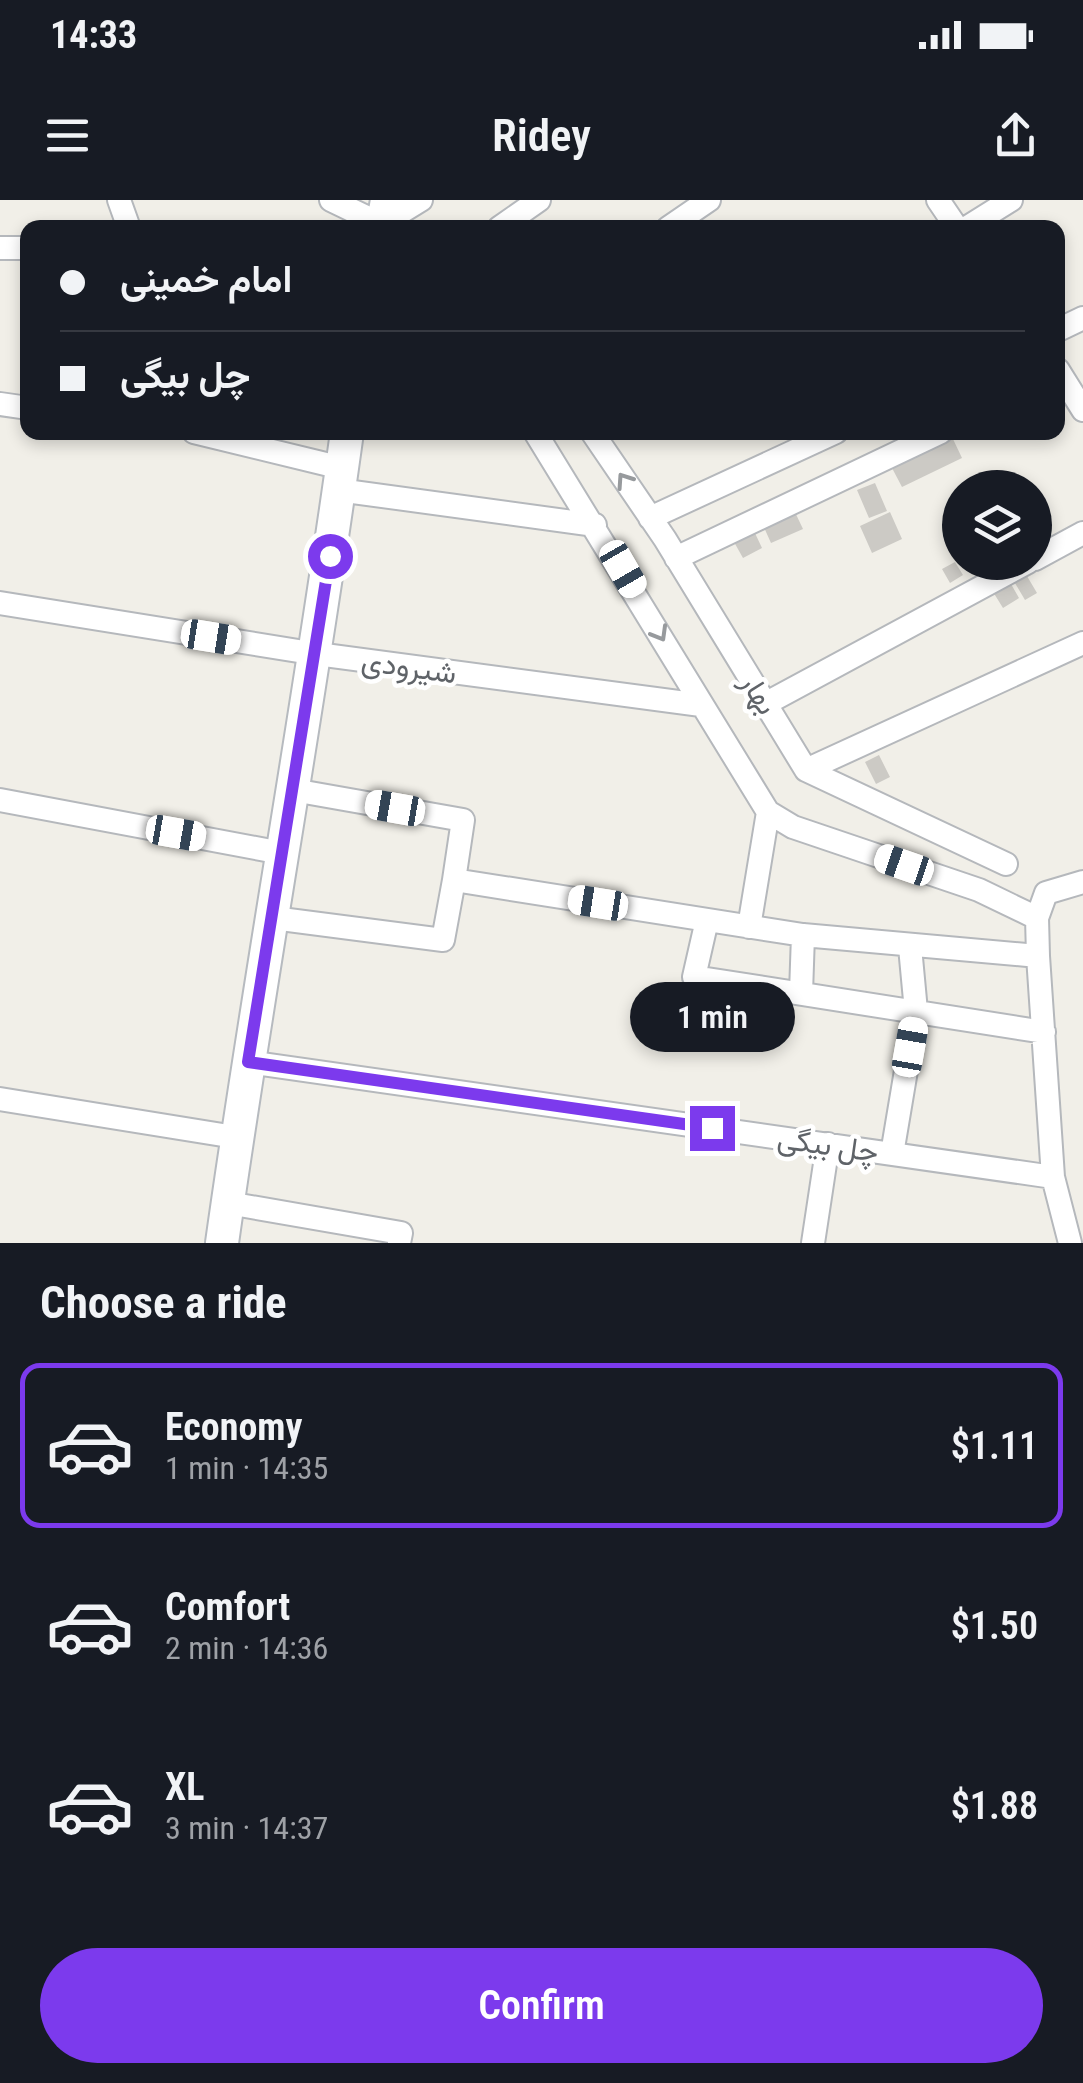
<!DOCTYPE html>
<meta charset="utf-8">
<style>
:root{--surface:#171b24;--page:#242831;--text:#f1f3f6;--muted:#9ea1a6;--line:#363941;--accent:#7c3aed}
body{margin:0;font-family:"Roboto Condensed",Vazirmatn,sans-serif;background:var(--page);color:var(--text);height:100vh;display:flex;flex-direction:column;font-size:38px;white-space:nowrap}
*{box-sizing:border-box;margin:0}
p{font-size:32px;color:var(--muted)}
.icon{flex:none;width:55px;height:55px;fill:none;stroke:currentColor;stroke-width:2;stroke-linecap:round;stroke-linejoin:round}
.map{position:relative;height:1043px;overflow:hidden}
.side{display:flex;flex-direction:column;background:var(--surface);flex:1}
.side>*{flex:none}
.banner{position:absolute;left:20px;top:20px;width:1045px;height:220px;border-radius:20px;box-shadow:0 5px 15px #0003;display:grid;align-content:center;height:220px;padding:0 40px;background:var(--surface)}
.fabs{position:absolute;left:942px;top:270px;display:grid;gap:20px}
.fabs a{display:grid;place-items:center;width:110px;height:110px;border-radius:50%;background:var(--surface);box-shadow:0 5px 15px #0003;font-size:50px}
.end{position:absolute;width:45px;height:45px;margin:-22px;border:12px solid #7c3aed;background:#fff;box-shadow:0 0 0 5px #fff}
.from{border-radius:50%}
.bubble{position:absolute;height:70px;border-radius:35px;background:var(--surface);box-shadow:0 5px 15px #0003;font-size:32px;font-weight:600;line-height:70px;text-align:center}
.car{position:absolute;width:30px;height:60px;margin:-30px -15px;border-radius:12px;box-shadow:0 0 8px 2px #0007;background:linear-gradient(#fff 24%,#345 0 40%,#fff 0 76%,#345 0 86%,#fff 0)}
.banner b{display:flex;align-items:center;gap:35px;height:95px;font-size:38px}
.banner b+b{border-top:2px solid var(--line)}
.banner i{width:25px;height:25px;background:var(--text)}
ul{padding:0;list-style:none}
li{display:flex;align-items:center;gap:30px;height:165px;margin:0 20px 15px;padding:0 20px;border:5px solid transparent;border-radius:20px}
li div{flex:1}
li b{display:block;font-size:38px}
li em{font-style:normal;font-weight:600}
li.active{border-color:var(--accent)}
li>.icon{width:90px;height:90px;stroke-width:1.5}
h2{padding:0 40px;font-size:45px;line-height:120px}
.cta{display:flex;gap:20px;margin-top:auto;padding:20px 40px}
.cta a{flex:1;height:115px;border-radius:60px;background:var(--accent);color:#fff;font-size:40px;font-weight:600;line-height:115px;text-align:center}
.status{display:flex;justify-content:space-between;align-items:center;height:70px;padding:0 50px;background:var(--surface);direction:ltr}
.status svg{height:28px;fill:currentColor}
header{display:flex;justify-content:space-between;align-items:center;height:130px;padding:0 40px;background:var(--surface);font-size:45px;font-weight:600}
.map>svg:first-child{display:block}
.building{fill:#cccac5}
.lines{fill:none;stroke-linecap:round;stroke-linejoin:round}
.street-casing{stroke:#b5b8bc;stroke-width:26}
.secondary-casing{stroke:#b6babf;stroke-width:36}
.street{stroke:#fff;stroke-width:22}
.secondary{stroke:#fff;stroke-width:32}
.oneway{stroke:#979a9d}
.route{stroke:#7c3aed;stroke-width:12}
.labels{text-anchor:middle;stroke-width:9;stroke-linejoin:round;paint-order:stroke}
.street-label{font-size:30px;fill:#5f6368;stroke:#fff}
</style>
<div class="status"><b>14:33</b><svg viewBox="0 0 49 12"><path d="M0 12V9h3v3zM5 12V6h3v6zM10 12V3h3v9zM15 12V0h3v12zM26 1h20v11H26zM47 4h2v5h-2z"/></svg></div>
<header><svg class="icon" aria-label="menu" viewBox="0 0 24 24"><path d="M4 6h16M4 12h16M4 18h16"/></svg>Ridey<svg class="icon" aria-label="share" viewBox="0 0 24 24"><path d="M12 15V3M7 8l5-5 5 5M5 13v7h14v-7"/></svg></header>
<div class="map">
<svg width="1083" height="1043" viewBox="0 0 1083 1043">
<rect width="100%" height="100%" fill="#f1efe8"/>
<path class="building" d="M953 239 962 258 902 287 892 268Z
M875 283 887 311 869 318 857 290Z
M793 308 803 329 771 343 762 323Z
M890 312 902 339 872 353 860 326Z
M754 331 762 348 743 358 734 342Z
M955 362 963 375 950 383 942 369Z
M1024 371 1037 393 1025 400 1012 378Z
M1007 377 1019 398 1003 408 990 387Z
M879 555 890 577 876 584 865 562Z"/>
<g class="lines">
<defs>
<path id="street" d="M119 0 129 28
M331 0 389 28
M938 0 957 28
M382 24 421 0
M499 28 539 0
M668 28 709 0
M966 28 1011 0
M0 48H28
M1058 130 1083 118
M1058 170 1083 210
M0 204 28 208
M194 232 342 268
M535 232 768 612 793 627 979 690 1037 718
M592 232 665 339 806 570 1006 664
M338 290 595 325
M650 318 836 232
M676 358 941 232
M1035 359 1083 333
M0 403 317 454 701 505
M765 504 1028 362
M806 570 1083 443
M293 590 463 620 454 680
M0 600 282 653
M273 718 443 740 454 680 803 735 1038 756 1037 718 1046 693 1083 682
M707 720 694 777 1044 832
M749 727 768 612
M1038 756 1053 977 1070 1043
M801 793 803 735
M248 862 1053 977
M0 899 235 937
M892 954 916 811 910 747
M228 1003 401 1033 399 1043
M813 1043 828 944"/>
<path id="secondary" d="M382 28 387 0
M222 1043C260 772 310 503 347 232"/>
</defs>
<use href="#street" class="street-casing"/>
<use href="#secondary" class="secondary-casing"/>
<use href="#street" class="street"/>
<use href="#secondary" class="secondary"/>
</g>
<defs><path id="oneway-chevron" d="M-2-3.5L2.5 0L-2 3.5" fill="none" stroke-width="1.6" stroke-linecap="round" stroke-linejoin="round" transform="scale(2.5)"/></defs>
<g class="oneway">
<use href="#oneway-chevron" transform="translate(624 280) rotate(-124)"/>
<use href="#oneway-chevron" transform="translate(660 434) rotate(60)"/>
</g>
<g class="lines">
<path class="route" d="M330 356 248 862 712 928"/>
</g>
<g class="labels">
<g class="street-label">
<text transform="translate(409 467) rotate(8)" y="10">شیرودی</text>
<text transform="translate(759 494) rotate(58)" y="10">بهار</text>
<text transform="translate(828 945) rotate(8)" y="10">چل بیگی</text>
</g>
</g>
</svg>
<div class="fabs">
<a><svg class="icon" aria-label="layers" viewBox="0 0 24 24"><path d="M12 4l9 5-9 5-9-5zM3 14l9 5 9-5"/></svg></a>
</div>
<i class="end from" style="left:330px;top:356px"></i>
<i class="end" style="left:712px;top:928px"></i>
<div class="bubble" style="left:630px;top:782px;width:165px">1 min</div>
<i class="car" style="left:623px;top:369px;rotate:150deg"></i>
<i class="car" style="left:211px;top:437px;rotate:99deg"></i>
<i class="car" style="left:395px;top:608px;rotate:280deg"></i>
<i class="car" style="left:176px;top:633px;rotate:100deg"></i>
<i class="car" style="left:904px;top:665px;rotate:289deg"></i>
<i class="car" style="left:598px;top:703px;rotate:279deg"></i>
<i class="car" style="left:910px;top:847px;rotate:10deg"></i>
<div class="banner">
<b><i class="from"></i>امام خمینی</b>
<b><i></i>چل بیگی</b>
</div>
</div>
<section class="side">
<h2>Choose a ride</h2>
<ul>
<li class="active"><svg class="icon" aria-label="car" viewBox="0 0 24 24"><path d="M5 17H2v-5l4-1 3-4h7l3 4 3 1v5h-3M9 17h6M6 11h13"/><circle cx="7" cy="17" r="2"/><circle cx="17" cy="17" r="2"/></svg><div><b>Economy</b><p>1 min · 14:35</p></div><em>$1.11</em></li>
<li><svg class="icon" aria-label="car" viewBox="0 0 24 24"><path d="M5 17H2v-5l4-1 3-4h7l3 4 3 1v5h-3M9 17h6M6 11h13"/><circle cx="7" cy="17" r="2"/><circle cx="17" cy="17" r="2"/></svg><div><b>Comfort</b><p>2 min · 14:36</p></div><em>$1.50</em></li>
<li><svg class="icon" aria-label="car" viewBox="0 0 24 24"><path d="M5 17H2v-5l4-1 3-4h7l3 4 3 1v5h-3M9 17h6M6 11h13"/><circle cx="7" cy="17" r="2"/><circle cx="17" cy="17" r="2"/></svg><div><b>XL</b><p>3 min · 14:37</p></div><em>$1.88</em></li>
</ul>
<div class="cta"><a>Confirm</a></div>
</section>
